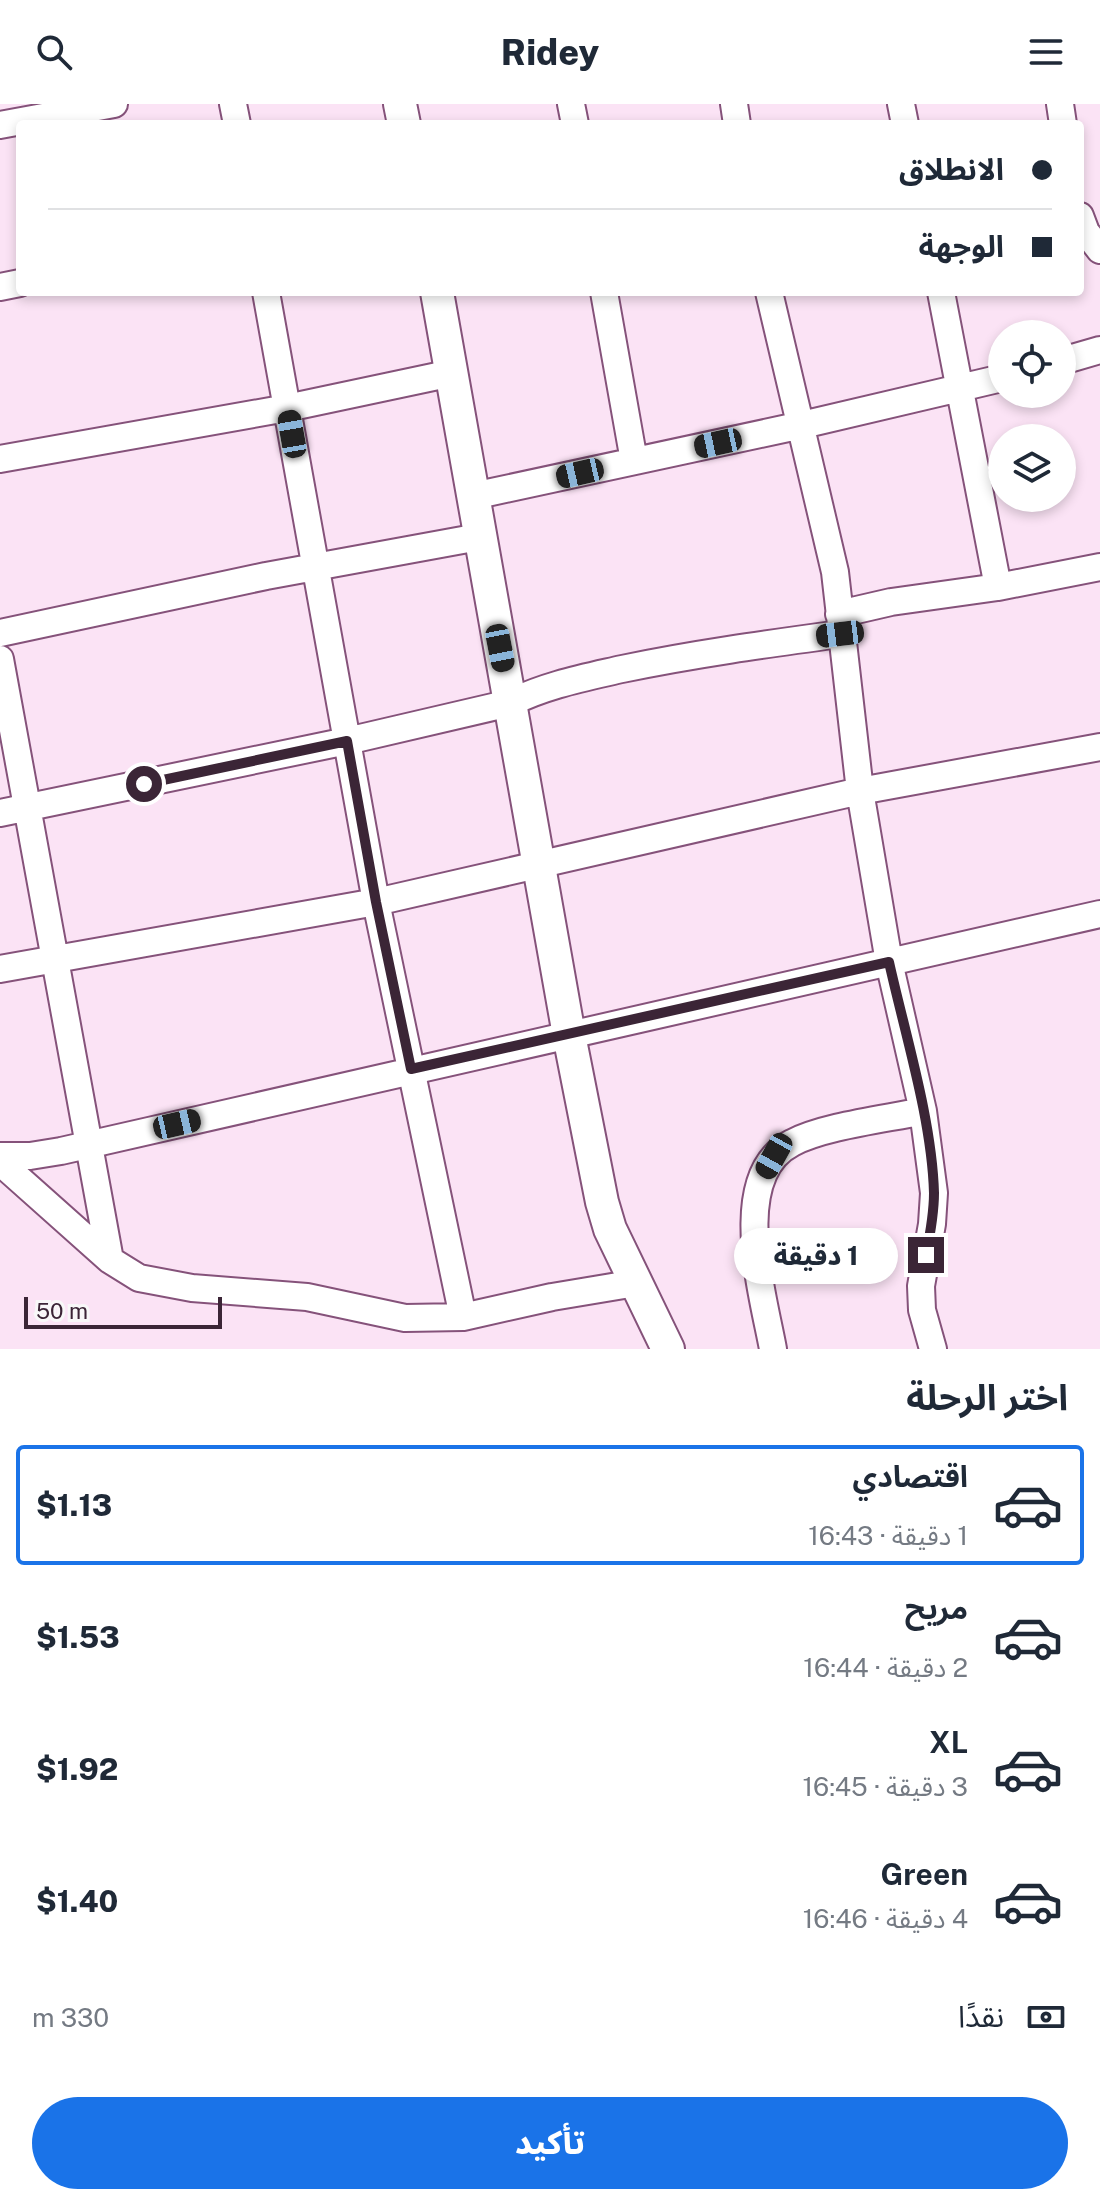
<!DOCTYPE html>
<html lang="ar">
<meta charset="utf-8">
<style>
:root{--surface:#fff;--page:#f6f6f7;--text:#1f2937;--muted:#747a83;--line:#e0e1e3;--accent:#1a73e8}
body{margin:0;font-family:"Public Sans","Noto Sans Arabic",sans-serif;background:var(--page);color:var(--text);direction:rtl;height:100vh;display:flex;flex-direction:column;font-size:30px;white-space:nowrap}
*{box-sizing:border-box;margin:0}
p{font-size:26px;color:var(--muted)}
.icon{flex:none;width:44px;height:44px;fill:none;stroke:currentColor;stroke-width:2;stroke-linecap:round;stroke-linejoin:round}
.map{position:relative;height:1245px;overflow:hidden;direction:ltr}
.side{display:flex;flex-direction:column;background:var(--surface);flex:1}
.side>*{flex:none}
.guide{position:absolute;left:16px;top:16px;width:1068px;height:176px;border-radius:8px;box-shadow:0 4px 12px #0003;direction:rtl;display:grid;align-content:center;height:176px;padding:0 32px;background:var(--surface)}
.fabs{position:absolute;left:988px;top:216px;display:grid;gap:16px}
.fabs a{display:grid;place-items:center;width:88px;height:88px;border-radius:50%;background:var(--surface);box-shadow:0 4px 12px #0003;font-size:40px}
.scale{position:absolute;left:24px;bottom:20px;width:198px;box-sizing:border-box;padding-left:8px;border:4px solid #3b2536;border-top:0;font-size:22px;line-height:28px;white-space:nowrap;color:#3b2536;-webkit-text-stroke:6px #f8f8f8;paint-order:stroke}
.end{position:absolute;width:36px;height:36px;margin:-18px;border:10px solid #3b2536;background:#fff;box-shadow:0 0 0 4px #fff}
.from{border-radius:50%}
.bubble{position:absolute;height:56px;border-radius:28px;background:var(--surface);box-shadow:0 4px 12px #0003;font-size:26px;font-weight:800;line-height:56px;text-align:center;direction:rtl}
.car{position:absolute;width:24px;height:48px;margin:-24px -12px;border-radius:10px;box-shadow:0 0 6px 2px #0007;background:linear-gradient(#222 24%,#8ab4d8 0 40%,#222 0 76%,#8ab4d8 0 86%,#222 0)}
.guide b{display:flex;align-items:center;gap:28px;height:76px;font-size:30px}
.guide b+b{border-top:2px solid var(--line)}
.guide i{width:20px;height:20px;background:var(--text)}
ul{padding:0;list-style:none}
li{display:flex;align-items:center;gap:24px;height:120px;margin:0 16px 12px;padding:0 16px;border:4px solid transparent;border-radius:8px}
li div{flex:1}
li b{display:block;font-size:30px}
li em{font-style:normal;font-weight:800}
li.current{border-color:var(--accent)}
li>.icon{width:72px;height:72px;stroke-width:1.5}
h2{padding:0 32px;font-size:36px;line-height:96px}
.pay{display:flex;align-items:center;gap:20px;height:88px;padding:0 32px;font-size:30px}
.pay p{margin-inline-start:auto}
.primary-button{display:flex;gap:16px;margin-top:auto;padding:16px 32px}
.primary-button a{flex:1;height:92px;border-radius:48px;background:var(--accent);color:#fff;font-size:32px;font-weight:800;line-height:92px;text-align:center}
header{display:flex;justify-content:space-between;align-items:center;height:104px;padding:0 32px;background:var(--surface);font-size:36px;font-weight:800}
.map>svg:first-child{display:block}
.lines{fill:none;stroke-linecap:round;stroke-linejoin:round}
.minor-casing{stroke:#85527a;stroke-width:30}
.tertiary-casing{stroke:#85527a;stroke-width:36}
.minor{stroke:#fff;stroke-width:26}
.tertiary{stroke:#fff;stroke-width:32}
.route{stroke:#3b2536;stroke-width:10}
</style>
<header><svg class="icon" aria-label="menu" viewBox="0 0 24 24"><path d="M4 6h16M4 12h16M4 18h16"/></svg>Ridey<svg class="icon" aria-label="search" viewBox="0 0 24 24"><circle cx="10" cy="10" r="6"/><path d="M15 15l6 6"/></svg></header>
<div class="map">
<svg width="1100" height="1245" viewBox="0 0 1100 1245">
<rect width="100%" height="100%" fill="#fbe3f5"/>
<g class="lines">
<defs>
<path id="minor" d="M233 0 237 20
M571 0 575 20
M734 0 737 20
M901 0 905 20
M1060 0 1063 20
M0 21 114 0
M1080 112 1086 128 1100 146
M0 183 20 179
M266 188 376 798 463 1213
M604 188 634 357
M769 188 835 468 860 687 889 858 923 1007 934 1089 932 1120 921 1182 922 1206 933 1245
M941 188 998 483
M1062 257 1100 246
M0 355 287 304 452 269
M473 392 802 321 1002 274
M839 510 891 498 998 483 1100 463
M0 529 266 472 479 433
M0 555 110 1156
M0 709 347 637 510 599C546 581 583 574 622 565 694 550 767 540 840 530
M0 865 376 798 860 687 1100 643
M0 1052H30L61 1047 1100 810
M0 1058 110 1156 139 1174 192 1184 307 1193 405 1214 463 1213 552 1193 636 1179
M773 1245C763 1191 728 1071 792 1039 824 1022 886 1015 923 1007"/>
<path id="tertiary" d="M400 0 404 20
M437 188 569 931 602 1098 610 1125 668 1245"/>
</defs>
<use href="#minor" class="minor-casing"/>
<use href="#tertiary" class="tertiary-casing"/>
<use href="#minor" class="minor"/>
<use href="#tertiary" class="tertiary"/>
</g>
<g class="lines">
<path class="route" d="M144 680 347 637 376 798 411 965 889 858C905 930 932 1016 934 1089 934 1110 930 1131 926 1151"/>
</g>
</svg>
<div class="fabs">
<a><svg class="icon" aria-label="locate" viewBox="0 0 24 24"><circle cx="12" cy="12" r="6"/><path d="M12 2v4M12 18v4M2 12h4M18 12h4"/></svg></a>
<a><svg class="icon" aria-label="layers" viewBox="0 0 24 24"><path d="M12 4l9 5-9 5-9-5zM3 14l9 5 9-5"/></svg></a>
</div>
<div class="scale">50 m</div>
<i class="end from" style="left:144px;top:680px"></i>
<i class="end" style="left:926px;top:1151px"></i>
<div class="bubble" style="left:734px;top:1124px;width:164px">1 دقيقة</div>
<i class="car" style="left:292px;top:330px;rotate:350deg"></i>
<i class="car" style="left:718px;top:339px;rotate:258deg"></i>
<i class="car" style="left:580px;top:369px;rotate:257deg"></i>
<i class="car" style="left:840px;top:530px;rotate:263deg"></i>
<i class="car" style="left:500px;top:544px;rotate:169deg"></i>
<i class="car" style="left:177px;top:1020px;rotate:77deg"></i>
<i class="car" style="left:774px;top:1052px;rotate:209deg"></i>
<div class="guide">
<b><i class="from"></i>الانطلاق</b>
<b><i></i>الوجهة</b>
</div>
</div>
<section class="side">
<h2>اختر الرحلة</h2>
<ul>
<li class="current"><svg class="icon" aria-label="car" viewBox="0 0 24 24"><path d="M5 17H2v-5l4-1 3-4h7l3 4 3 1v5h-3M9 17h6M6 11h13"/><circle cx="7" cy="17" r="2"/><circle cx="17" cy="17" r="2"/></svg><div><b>اقتصادي</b><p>1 دقيقة · 16:43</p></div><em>$1.13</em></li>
<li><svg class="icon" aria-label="car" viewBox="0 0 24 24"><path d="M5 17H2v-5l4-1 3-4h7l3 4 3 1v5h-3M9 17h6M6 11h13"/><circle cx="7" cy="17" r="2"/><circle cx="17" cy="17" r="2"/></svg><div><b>مريح</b><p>2 دقيقة · 16:44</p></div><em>$1.53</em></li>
<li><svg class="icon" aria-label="car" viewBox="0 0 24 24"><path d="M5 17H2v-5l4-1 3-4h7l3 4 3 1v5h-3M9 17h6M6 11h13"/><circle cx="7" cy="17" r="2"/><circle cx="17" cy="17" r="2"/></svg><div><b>XL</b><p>3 دقيقة · 16:45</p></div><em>$1.92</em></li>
<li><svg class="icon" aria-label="car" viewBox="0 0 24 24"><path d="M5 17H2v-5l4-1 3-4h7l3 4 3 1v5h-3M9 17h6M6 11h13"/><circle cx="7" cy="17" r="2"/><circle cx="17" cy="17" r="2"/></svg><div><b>Green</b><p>4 دقيقة · 16:46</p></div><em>$1.40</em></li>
</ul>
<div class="pay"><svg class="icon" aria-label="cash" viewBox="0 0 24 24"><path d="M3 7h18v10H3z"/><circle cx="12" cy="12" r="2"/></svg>نقدًا<p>330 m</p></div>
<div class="primary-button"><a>تأكيد</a></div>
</section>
